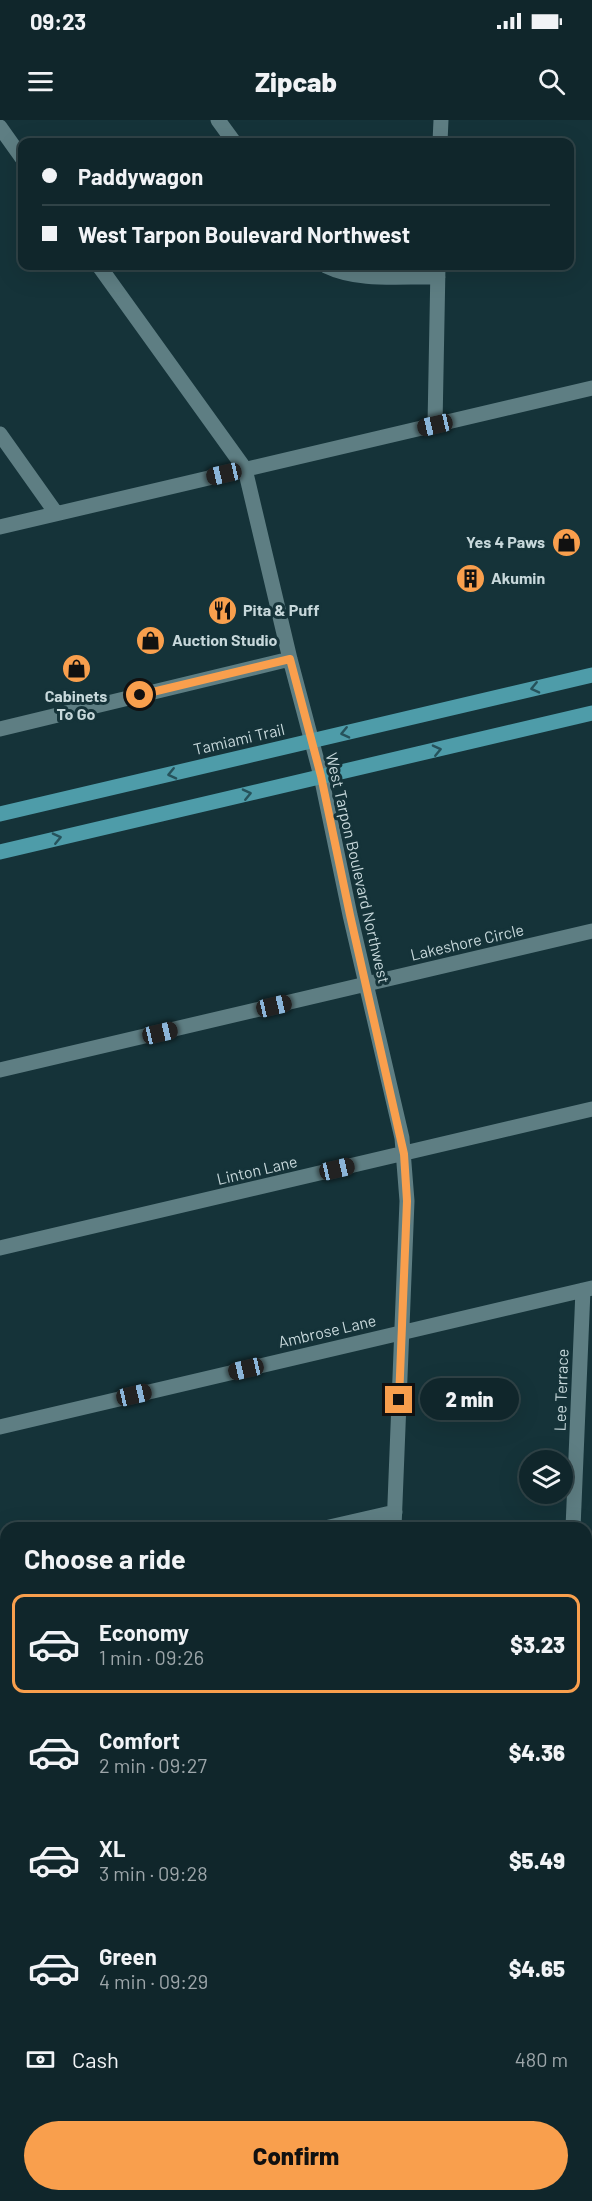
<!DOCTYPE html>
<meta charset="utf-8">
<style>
:root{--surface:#10262b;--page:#1e3237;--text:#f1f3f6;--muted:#9ca5a9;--line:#304347;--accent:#f99f4d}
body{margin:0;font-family:Barlow,sans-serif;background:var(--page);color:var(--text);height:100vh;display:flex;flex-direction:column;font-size:22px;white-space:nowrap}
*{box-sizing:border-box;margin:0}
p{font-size:20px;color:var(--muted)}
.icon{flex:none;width:33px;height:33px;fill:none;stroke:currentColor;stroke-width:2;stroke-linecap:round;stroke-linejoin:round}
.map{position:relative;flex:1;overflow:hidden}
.sheet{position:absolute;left:0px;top:1402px;width:592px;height:680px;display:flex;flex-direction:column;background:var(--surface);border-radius:18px 18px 0 0;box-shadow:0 6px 24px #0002,0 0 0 2px var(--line)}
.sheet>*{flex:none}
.banner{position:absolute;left:18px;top:18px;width:556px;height:132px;border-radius:12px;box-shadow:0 6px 24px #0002,0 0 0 2px var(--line);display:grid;align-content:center;height:132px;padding:0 24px;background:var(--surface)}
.tools{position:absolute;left:519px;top:1330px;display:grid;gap:12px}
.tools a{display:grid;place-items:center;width:54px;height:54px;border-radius:50%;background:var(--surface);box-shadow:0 6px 24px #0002,0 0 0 2px var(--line);font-size:30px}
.end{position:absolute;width:27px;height:27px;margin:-14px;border:8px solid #f99f4d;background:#111;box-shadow:0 0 0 3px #111}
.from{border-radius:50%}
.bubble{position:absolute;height:42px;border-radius:21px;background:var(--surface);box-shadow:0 6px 24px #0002,0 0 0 2px var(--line);font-size:20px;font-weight:800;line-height:42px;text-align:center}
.car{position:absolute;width:18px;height:36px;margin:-18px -9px;border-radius:8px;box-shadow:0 0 4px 2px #0007;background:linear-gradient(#222 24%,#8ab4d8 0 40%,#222 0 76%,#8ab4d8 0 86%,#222 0)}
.banner b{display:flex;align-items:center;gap:21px;height:57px;font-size:22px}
.banner b+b{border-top:2px solid var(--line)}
.banner i{width:15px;height:15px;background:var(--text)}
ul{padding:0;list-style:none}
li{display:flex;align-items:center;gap:18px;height:99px;margin:0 12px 9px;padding:0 12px;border:3px solid transparent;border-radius:12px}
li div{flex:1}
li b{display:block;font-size:22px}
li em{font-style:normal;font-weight:800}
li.selected{border-color:var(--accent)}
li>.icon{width:54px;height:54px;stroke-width:1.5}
h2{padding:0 24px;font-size:27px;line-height:72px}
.pay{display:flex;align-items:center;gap:15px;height:66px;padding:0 24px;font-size:22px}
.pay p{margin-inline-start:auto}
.button{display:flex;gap:12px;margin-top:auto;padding:12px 24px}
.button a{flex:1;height:69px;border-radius:36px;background:var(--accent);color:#111;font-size:24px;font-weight:800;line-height:69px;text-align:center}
.status{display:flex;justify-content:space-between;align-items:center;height:42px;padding:0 30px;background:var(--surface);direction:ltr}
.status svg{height:16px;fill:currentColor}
header{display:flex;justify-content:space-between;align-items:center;height:78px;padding:0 24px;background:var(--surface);font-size:27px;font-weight:800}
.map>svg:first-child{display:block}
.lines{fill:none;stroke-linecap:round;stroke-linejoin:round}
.minor{stroke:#5e7e83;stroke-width:15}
.major{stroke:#4e9ca9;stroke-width:15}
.oneway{stroke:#26525b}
.route{stroke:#f99f4d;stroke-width:8}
.labels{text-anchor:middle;stroke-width:6;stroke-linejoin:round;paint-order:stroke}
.poi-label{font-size:16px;font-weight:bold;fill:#c7d8db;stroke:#153339;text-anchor:start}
.street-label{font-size:16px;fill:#c7d8db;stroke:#153339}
</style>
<div class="status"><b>09:23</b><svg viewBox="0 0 49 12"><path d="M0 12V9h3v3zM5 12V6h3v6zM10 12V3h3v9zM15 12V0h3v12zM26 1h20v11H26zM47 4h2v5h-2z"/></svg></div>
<header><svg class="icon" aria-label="menu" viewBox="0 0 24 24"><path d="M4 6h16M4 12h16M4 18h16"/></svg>Zipcab<svg class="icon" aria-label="search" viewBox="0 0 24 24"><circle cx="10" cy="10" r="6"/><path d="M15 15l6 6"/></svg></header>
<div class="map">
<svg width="592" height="2081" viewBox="0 0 592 2081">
<rect width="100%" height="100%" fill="#153339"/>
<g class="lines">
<path class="minor" d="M218 0 234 22
M0 7 22 38
M440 22 441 0
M99 146 245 349 290 539 321 656 350 795 402 1018 407 1081 394 1408
M326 146C359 162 401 156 438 157
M435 305 438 146
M0 314 56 393
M0 407 592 268
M0 609 290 539
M0 950 592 811
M0 1128 592 989
M0 1307 592 1168
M325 1408 395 1392
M573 1408 583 1170
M0 1485 6 1483
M586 1569H592
M0 1662 6 1661
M0 1762 6 1767
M0 1947 6 1952
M163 2076 169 2081
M397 2076 403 2081
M46 2081 50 2076
M544 2081V2076"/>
<path class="major" d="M0 694 592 555
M0 732 592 593"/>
</g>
<defs><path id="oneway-chevron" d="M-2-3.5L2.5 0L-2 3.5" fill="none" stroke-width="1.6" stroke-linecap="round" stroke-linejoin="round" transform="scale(1.5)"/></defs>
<g class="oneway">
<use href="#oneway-chevron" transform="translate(535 568) rotate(167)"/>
<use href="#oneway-chevron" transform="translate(345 613) rotate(167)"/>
<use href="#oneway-chevron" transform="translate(437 630) rotate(-13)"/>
<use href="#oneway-chevron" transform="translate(172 654) rotate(167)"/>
<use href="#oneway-chevron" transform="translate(247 674) rotate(-13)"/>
<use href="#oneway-chevron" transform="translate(57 718) rotate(-13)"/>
</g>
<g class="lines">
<path class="route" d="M140 575 290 539 321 656 350 795 404 1034 407 1081 399 1280"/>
</g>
<defs>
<symbol id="shop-disc" viewBox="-11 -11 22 22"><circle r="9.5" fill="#f99f4d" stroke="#153339"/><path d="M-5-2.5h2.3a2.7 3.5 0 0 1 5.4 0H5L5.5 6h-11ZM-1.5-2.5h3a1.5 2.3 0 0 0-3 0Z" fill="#111"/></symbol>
<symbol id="building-disc" viewBox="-11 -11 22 22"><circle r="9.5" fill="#f99f4d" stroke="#153339"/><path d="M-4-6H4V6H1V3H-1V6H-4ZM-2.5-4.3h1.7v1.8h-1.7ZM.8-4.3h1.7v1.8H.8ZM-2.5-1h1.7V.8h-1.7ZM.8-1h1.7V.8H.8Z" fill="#111"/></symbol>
<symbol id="restaurant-disc" viewBox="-11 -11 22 22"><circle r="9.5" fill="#f99f4d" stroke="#153339"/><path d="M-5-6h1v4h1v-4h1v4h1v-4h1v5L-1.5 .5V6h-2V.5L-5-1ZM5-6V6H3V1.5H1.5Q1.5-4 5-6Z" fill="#111"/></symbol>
</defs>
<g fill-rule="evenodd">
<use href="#shop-disc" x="550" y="406" width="33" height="33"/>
<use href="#building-disc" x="454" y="442" width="33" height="33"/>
<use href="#restaurant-disc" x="206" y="474" width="33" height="33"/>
<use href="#shop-disc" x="134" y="504" width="33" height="33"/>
<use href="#shop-disc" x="60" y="532" width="33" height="33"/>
</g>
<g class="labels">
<g class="poi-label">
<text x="545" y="428" text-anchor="end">Yes 4 Paws</text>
<text x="491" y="464">Akumin</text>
<text x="243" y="496">Pita &amp; Puff</text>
<text x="172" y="526">Auction Studio</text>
<text x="76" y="582" text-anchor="middle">Cabinets<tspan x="76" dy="18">To Go</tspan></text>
</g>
<g class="street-label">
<text transform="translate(239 619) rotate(-13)" y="6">Tamiami Trail</text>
<text transform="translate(358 748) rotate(77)" y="6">West Tarpon Boulevard Northwest</text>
<text transform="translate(467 822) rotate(-13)" y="6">Lakeshore Circle</text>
<text transform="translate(257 1050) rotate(-13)" y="6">Linton Lane</text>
<text transform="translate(327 1211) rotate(-13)" y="6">Ambrose Lane</text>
<text transform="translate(561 1270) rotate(-88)" y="6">Lee Terrace</text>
</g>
</g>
</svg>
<div class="tools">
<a><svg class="icon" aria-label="layers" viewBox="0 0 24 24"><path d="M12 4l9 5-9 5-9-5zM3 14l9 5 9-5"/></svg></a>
</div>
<i class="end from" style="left:140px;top:575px"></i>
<i class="end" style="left:399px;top:1280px"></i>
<div class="bubble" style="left:420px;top:1258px;width:99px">2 min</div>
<i class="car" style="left:435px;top:305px;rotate:257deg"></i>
<i class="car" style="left:224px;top:354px;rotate:257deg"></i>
<i class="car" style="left:274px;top:886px;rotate:77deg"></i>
<i class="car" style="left:160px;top:913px;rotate:77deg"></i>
<i class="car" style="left:337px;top:1049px;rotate:77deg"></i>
<i class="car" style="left:246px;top:1249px;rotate:257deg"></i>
<i class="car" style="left:134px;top:1275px;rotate:77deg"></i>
<div class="banner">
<b><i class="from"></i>Paddywagon</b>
<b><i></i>West Tarpon Boulevard Northwest</b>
</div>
<section class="sheet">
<h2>Choose a ride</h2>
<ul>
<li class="selected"><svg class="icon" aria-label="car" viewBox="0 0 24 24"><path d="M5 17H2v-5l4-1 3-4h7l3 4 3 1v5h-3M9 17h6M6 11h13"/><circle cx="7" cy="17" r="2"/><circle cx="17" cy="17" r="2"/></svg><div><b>Economy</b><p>1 min · 09:26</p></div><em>$3.23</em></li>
<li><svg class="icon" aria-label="car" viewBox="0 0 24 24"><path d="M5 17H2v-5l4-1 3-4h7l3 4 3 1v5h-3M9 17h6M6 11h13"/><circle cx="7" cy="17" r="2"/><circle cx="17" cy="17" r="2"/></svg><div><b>Comfort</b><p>2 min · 09:27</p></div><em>$4.36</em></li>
<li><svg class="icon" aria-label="car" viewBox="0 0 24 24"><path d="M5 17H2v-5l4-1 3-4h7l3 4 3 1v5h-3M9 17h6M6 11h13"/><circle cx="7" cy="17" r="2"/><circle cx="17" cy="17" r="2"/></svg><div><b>XL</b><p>3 min · 09:28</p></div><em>$5.49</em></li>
<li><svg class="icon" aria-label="car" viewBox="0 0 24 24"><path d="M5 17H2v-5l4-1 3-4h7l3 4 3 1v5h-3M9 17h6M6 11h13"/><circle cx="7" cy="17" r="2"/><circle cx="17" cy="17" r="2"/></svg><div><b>Green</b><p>4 min · 09:29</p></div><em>$4.65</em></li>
</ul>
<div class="pay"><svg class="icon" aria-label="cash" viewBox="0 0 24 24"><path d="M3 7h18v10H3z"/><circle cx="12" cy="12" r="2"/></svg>Cash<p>480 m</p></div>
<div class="button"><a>Confirm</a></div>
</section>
</div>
